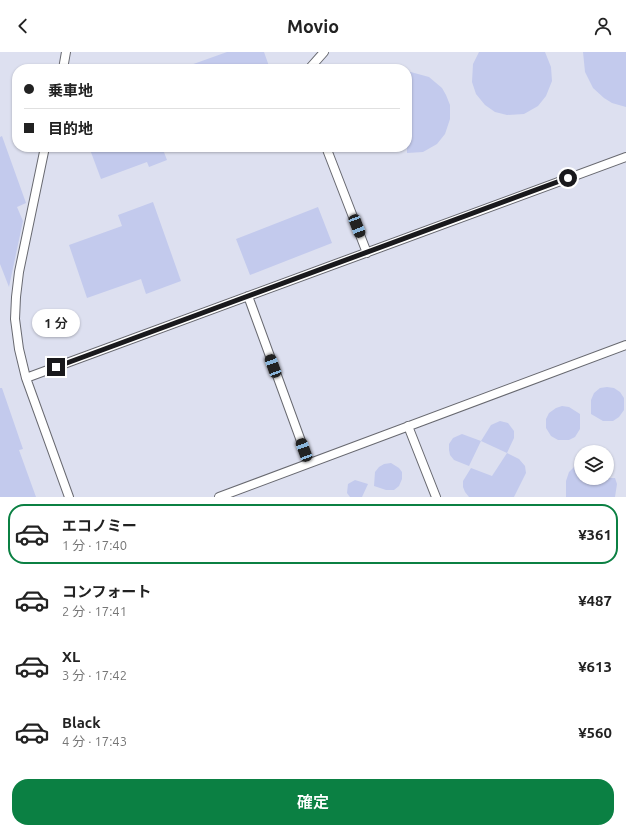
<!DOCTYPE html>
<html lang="ja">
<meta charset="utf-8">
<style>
:root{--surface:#fff;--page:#f6f6f6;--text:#222;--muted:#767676;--line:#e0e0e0;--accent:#0b8043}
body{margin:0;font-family:Ubuntu,"Noto Sans JP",sans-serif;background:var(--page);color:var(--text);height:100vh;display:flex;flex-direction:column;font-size:15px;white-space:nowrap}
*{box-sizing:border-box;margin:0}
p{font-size:13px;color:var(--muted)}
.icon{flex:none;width:22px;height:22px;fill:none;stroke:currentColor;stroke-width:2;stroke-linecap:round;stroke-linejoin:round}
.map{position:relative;height:445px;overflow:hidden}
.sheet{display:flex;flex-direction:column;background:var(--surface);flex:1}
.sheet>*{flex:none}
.top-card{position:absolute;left:12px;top:12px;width:400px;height:88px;border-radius:16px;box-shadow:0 1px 3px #0004;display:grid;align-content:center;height:88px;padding:0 12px;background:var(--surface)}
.buttons{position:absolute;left:574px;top:393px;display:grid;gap:8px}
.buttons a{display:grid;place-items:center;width:40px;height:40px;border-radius:50%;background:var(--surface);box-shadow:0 1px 3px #0004;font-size:20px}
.end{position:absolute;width:18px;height:18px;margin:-9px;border:5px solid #19191c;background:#fff;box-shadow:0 0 0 2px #fff}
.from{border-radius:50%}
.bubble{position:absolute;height:28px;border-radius:14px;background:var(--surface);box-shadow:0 1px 3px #0004;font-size:13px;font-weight:600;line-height:28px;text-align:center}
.car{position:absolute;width:12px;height:24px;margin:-12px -6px;border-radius:5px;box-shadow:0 0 3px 1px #0007;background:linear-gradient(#222 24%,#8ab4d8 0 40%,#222 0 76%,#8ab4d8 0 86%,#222 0)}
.top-card b{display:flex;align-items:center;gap:14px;height:38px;font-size:15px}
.top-card b+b{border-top:1px solid var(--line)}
.top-card i{width:10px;height:10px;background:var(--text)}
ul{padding:7px 0 0;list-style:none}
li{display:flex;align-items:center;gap:12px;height:60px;margin:0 8px 6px;padding:0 4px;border:2px solid transparent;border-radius:16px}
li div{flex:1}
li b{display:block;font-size:15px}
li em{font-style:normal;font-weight:600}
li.selected{border-color:var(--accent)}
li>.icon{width:36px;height:36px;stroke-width:1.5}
.primary-button{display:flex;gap:8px;margin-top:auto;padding:8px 12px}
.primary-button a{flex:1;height:46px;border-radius:16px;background:var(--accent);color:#fff;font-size:16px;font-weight:600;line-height:46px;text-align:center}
header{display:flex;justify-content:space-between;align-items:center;height:52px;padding:0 12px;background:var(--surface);font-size:18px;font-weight:600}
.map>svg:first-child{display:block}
.built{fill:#dde0f0;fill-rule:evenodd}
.building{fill:#c3caed}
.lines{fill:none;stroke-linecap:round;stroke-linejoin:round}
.lane-casing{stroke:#686970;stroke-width:10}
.lane{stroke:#fff;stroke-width:8}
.route{stroke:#19191c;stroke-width:5}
</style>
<header><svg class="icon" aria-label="back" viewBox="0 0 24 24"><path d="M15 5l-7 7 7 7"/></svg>Movio<svg class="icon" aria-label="person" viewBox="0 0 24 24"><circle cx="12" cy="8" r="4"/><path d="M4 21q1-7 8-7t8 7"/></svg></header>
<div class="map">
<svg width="626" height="445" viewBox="0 0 626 445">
<rect width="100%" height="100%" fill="#eaecf4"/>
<path class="built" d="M0 0H626V445H0ZM17 17H407V95H17ZM581 400H607V426H581Z"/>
<path class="building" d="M227 0H264L270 17H185V15Z
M479 0H545L551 15 552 29 546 44 538 54 524 62 507 63 495 60 485 53 476 42 472 30 473 12Z
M583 0H626V55L612 51 604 46 593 36 585 20Z
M407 19 429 25 442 36 446 43 450 53V67L445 82 437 92 423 100 407 101Z
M2 84 26 151 17 155 23 169 9 235 0 212V85Z
M89 95H162L167 108 149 115 147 110 101 127Z
M153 150 181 229 146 242 141 227 87 246 69 193 122 174 118 163Z
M318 155 332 191 250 223 236 187Z
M607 335 614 336 620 340 624 346V358L619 365 613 369H603L591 362V348L594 341 600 336Z
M0 336H2L23 397 19 398 36 445H0Z
M562 354 569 355 580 362V377L575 385 569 388H558L551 384 546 376V367L549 361 556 356Z
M500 369 508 371 514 379V386L507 401 481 389 491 373Z
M462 382 481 389 469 414 454 408 450 403 449 398V392L453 386Z
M507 401 519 407 525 414 526 421 514 445H469L465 440 463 435V429L471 416 492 424Z
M581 408V426H615L617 432 615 445H566V429L569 420Z
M391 411 399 416 402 420V427L399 434 394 438H386L374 434 375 420 379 415 384 412Z
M355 428 368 432 362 445H350L347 441 348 432Z"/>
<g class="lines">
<defs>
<path id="lane" d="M63 17 66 0
M309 17 324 0
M45 95 19 220 16 245 15 267 19 297 26 326 69 445
M326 95 367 201
M248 244 309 411
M26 326 626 105
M408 374 436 445
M219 445 626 293"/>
</defs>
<use href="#lane" class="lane-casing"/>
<use href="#lane" class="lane"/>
</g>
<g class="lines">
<path class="route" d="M56 315 568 126"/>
</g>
</svg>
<div class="buttons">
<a><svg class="icon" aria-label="layers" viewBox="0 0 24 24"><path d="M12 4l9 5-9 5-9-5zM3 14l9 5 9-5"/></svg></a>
</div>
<i class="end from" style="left:568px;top:126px"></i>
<i class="end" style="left:56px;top:315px"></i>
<div class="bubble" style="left:32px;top:257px;width:48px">1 分</div>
<i class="car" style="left:357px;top:174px;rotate:159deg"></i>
<i class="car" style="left:273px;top:314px;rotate:340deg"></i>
<i class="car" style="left:304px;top:398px;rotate:340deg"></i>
<div class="top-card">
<b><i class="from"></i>乗車地</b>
<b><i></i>目的地</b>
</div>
</div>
<section class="sheet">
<ul>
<li class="selected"><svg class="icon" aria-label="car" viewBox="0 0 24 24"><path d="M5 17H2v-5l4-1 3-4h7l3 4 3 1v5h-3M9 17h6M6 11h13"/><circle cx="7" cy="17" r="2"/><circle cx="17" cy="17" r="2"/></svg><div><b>エコノミー</b><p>1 分 · 17:40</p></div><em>¥361</em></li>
<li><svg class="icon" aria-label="car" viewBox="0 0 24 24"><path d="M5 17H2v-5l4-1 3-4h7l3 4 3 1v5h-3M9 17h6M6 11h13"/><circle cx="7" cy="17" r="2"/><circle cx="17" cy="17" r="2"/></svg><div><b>コンフォート</b><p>2 分 · 17:41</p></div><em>¥487</em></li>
<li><svg class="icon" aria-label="car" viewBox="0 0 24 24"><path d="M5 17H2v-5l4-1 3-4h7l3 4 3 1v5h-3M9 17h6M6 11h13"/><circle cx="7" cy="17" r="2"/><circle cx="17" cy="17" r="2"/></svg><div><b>XL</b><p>3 分 · 17:42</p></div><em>¥613</em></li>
<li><svg class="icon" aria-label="car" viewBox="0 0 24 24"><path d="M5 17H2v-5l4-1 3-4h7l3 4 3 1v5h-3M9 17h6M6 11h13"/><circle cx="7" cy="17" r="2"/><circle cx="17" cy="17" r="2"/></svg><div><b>Black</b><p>4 分 · 17:43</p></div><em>¥560</em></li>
</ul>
<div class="primary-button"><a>確定</a></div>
</section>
